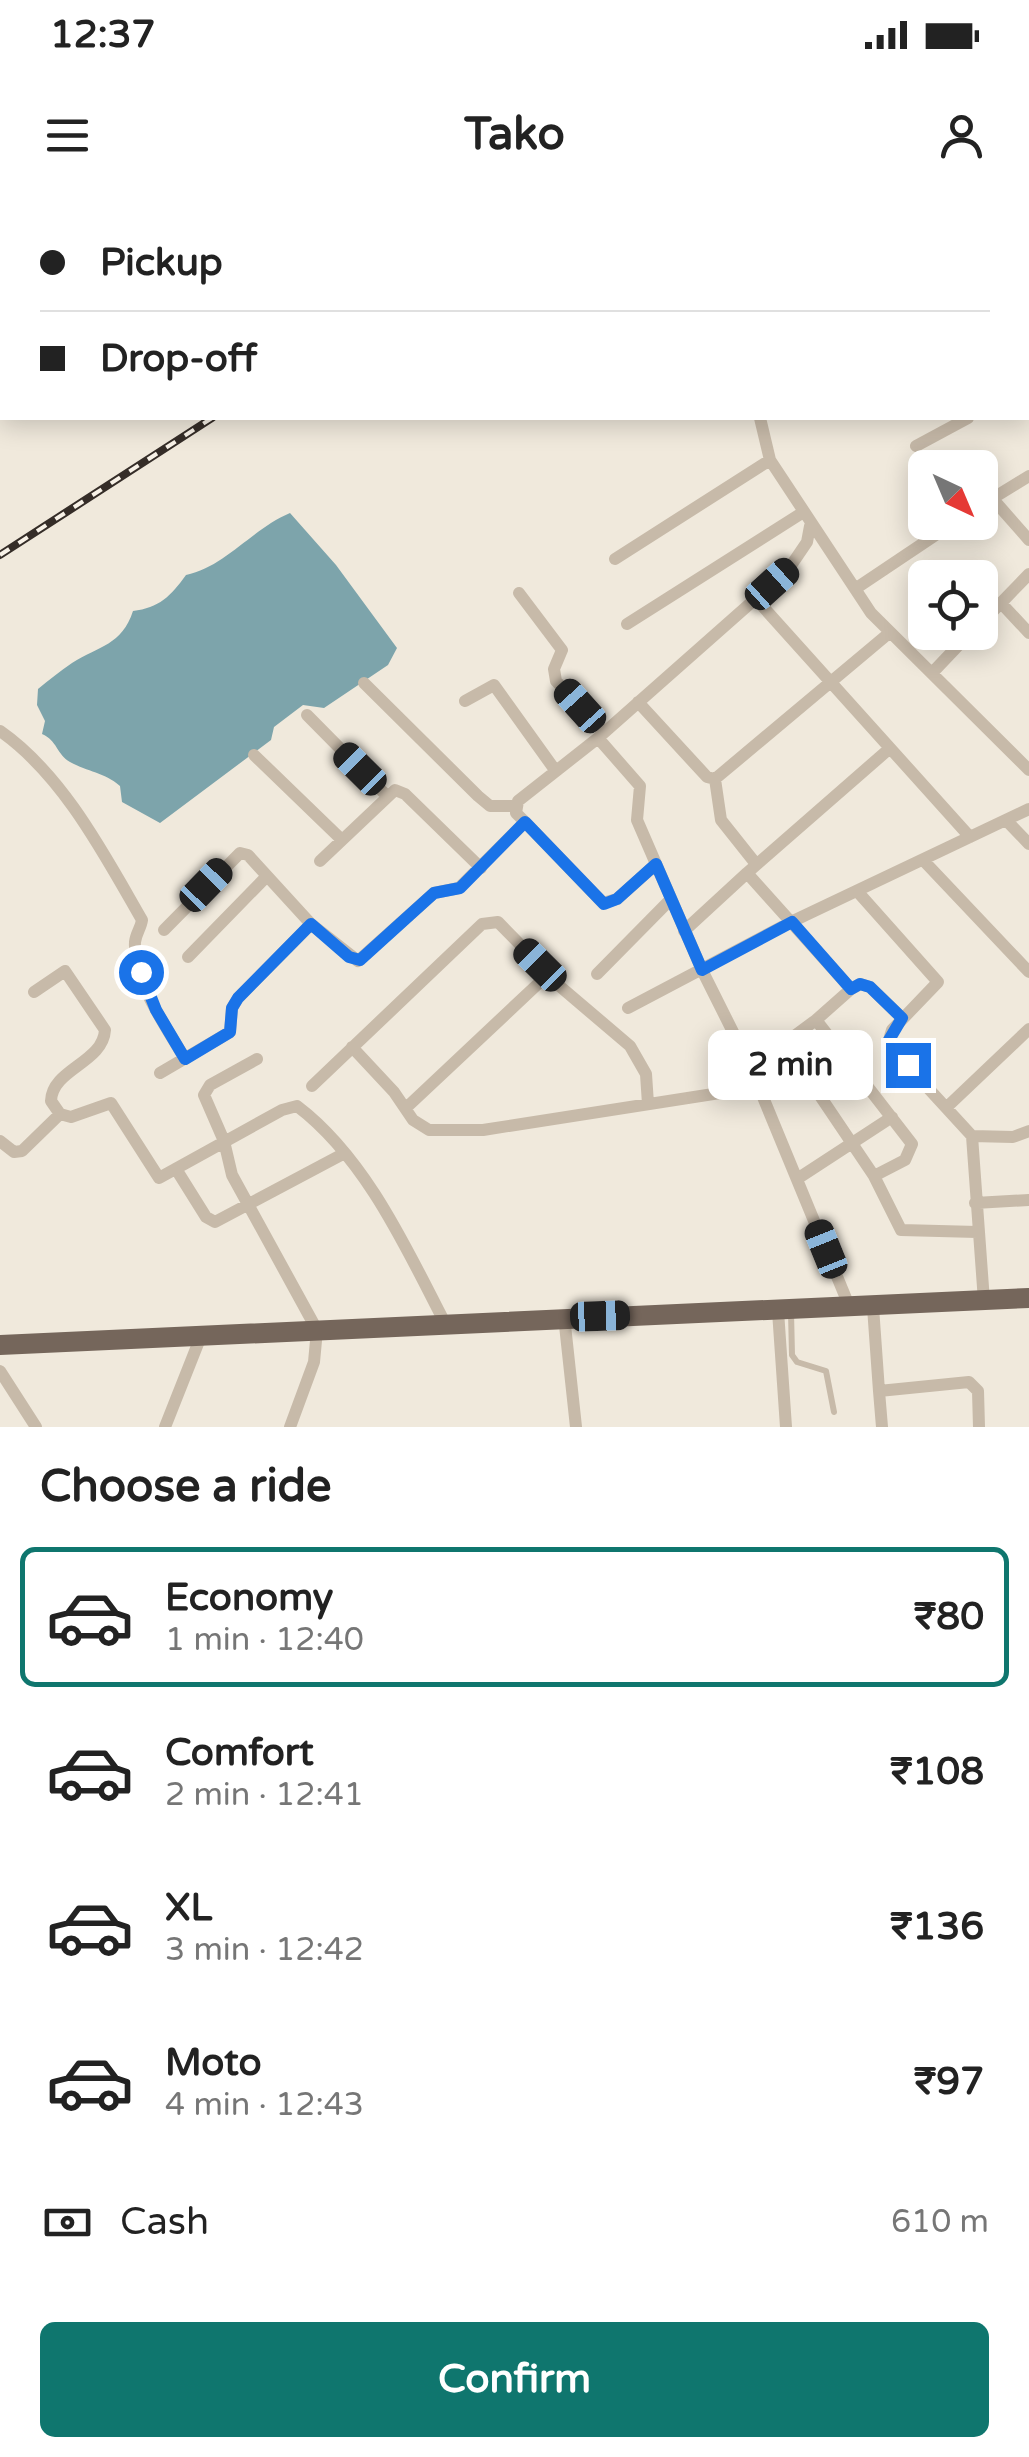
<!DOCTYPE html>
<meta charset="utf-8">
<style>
:root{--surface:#fff;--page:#f6f6f6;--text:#222;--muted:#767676;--line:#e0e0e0;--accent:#0f766e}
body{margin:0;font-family:"Varela Round",sans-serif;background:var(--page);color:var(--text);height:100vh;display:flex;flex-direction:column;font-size:38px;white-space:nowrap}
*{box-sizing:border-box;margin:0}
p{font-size:32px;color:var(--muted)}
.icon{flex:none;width:55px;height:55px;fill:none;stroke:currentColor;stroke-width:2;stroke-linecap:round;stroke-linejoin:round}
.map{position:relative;height:1227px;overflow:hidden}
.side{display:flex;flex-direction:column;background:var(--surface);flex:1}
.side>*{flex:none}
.guide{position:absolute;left:0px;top:0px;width:1030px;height:220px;box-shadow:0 5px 25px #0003;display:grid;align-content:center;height:220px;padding:0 40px;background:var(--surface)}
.needle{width:65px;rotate:136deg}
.tools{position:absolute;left:908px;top:250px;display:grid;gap:20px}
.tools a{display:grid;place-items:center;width:90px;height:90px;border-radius:15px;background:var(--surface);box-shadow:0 5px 25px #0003;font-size:50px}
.end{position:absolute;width:45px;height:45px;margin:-22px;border:12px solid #1a73e8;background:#fff;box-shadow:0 0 0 5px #fff}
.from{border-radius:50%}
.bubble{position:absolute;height:70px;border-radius:15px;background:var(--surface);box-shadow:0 5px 25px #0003;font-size:32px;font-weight:700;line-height:70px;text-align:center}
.car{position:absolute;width:30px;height:60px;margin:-30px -15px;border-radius:12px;box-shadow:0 0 8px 2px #0007;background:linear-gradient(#222 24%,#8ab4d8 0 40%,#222 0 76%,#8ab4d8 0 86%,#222 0)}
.guide b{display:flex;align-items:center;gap:35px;height:95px;font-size:38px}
.guide b+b{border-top:2px solid var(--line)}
.guide i{width:25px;height:25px;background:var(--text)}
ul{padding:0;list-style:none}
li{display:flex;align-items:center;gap:30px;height:140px;margin:0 20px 15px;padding:0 20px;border:5px solid transparent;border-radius:15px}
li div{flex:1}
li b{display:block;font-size:38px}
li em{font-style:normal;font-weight:700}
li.active{border-color:var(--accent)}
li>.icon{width:90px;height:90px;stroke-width:1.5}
h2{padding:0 40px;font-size:45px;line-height:120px}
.pay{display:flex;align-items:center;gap:25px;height:110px;padding:0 40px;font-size:38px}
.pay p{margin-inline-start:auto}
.action{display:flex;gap:20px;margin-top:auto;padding:20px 40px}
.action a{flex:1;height:115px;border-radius:15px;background:var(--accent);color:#fff;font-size:40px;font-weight:700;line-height:115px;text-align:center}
.status{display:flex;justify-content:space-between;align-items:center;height:70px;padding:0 50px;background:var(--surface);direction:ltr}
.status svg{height:28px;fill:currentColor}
header{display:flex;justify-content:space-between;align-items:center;height:130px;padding:0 40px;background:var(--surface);font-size:45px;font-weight:700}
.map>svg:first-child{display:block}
.water{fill:#7da4ab}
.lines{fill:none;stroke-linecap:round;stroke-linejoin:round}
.lane{stroke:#c7baa9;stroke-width:6}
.street{stroke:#c7baa9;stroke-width:12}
.secondary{stroke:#9a897b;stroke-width:18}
.primary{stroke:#75665b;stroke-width:20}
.rail-casing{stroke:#352d28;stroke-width:8}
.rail{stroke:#f8f2e8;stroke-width:4;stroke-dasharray:11;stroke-linecap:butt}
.route{stroke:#1a73e8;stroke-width:12}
</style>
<div class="status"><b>12:37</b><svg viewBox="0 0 49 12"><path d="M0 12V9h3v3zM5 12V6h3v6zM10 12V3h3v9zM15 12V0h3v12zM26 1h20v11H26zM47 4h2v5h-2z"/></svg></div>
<header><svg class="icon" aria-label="menu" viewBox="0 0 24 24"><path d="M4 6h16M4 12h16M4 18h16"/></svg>Tako<svg class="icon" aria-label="person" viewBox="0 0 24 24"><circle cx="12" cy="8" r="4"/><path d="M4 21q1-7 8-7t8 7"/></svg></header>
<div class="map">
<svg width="1029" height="1227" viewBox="0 0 1029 1227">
<rect width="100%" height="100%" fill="#f0e9dc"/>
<path class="water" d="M290 313 336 365 397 448 388 465 324 508 303 505 274 527 271 540 160 623 122 602 120 586C104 572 88 572 70 562 57 555 57 540 42 534L45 521 37 505 38 489C49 480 60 471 72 463 99 446 122 445 133 411 159 408 171 396 186 375 225 367 252 329 290 313Z"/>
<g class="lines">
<path class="lane" d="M751 2 753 0
M791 1112 792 1155 797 1162 826 1171 834 1212"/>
<path class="street" d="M220 0 225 2
M314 0 319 2
M329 0 330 2
M956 0 958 2
M159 2 160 0
M426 2 430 0
M901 2 905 0
M0 47 2 46
M0 56 2 63
M0 105 2 104
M1028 165 1029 167
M0 173 2 172
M760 218 770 260 871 413 1029 570
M916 246 968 218
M992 298 1029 340
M980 306 1029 276
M615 359 770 260
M855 389 955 322
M519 393 562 450 554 469 556 481 603 532
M756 399 970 637
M1001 403 1029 374
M627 424 802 313
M980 424 1001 403 1029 433
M933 472 971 432
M364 483 478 596 490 606H514
M465 501 494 485 555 570
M638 502 707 577 715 579 888 434
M307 515 387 596
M0 531C63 575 104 654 142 720 141 728 136 733 135 742 133 782 166 826 185 859
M598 538 640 586 637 620 702 770 751 868 850 1108
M254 555 342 640
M715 579 721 620 756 664
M1006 620 1029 644
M525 622 603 703 617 699 655 665
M923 660 1029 772
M320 661 395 590 405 594 481 668
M857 691 938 782 892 830 889 840 894 851 972 936 984 1101
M164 730 240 653 248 655 311 724
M684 731 747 673
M188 757 267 676
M543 772 630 846 646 874 648 904
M597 774 671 699
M851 789 860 784 870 787 902 818
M34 792 65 771 105 830C103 863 52 869 51 901L60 914 71 917 111 903 159 978 282 910 297 906C367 959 408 1052 447 1127
M628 808 791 722 1029 609
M816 820 851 789 747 673 889 549
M352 847 394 892 413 920 429 930H483L758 887
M257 859 210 885 204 895 224 941 232 975 317 1130 314 1162 290 1227
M751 868 816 820 912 944 905 960 874 976 785 844
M160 873 230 832 232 808 238 798 311 724 358 761 434 693 459 688 525 622 516 613 518 601 598 538 788 370 807 342 810 326
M312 886 482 724 498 722 540 765V782L407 907
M948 906 1029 829
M972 936 1013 937 1029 931
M0 941 14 952 22 951 60 914
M176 969 206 1017 215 1022 343 954
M874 976 901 1030 977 1032
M797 979 892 917
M975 1003 1029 1000
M873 1107 879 1191 969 1182 978 1191 979 1227
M778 1111 786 1227
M564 1116 576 1227
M0 1171 36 1227
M879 1191 882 1227
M165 1227 201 1136"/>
<path class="secondary" d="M634 0 636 2
M1028 41 1029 40"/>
<path class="primary" d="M0 1145 1029 1098"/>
<defs>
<path id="rail" d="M498 2 502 0
M542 2 546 0
M0 212 2 211
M0 355 212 218"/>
</defs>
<use href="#rail" class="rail-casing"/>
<use href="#rail" class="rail"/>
</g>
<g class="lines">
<path class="route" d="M141 772 156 810 185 859 230 832 232 808 238 798 311 724 349 757 360 760 434 693 460 688 525 622 604 704 617 699 656 664 702 770 792 722 851 789 860 784 870 787 902 818 889 840 908 865"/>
</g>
</svg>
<div class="tools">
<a><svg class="needle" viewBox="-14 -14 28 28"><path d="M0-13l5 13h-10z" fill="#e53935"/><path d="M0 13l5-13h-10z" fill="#767676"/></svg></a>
<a><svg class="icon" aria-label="locate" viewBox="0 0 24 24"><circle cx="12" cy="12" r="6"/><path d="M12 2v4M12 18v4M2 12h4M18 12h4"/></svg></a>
</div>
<i class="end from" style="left:141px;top:772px"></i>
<i class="end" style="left:908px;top:865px"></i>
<div class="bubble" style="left:708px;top:830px;width:165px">2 min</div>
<i class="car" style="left:772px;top:384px;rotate:48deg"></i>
<i class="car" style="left:580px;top:506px;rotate:318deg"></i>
<i class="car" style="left:360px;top:569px;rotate:315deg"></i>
<i class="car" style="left:206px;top:685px;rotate:44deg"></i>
<i class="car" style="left:540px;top:765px;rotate:315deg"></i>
<i class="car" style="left:826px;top:1049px;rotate:338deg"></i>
<i class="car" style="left:600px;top:1116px;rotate:88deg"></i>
<div class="guide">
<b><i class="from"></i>Pickup</b>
<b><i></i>Drop-off</b>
</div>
</div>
<section class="side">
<h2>Choose a ride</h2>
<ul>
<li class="active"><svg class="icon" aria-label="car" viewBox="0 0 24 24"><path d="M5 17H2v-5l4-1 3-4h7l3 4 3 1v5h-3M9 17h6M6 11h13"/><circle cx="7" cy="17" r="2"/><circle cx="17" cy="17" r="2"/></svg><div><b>Economy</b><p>1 min · 12:40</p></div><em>₹80</em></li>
<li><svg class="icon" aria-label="car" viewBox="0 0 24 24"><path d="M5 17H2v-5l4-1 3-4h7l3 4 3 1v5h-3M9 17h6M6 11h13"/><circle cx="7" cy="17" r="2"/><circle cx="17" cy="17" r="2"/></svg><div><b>Comfort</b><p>2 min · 12:41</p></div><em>₹108</em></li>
<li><svg class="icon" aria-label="car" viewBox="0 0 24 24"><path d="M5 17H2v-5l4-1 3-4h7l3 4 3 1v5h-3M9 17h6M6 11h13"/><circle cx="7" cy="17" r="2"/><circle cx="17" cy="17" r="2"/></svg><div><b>XL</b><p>3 min · 12:42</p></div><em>₹136</em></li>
<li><svg class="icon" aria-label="car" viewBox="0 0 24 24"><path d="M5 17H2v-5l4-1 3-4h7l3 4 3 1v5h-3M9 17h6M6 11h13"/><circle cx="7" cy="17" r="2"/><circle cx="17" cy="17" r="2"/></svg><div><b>Moto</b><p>4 min · 12:43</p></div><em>₹97</em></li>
</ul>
<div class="pay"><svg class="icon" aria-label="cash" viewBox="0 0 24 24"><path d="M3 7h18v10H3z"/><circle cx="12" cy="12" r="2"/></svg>Cash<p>610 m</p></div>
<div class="action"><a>Confirm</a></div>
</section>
